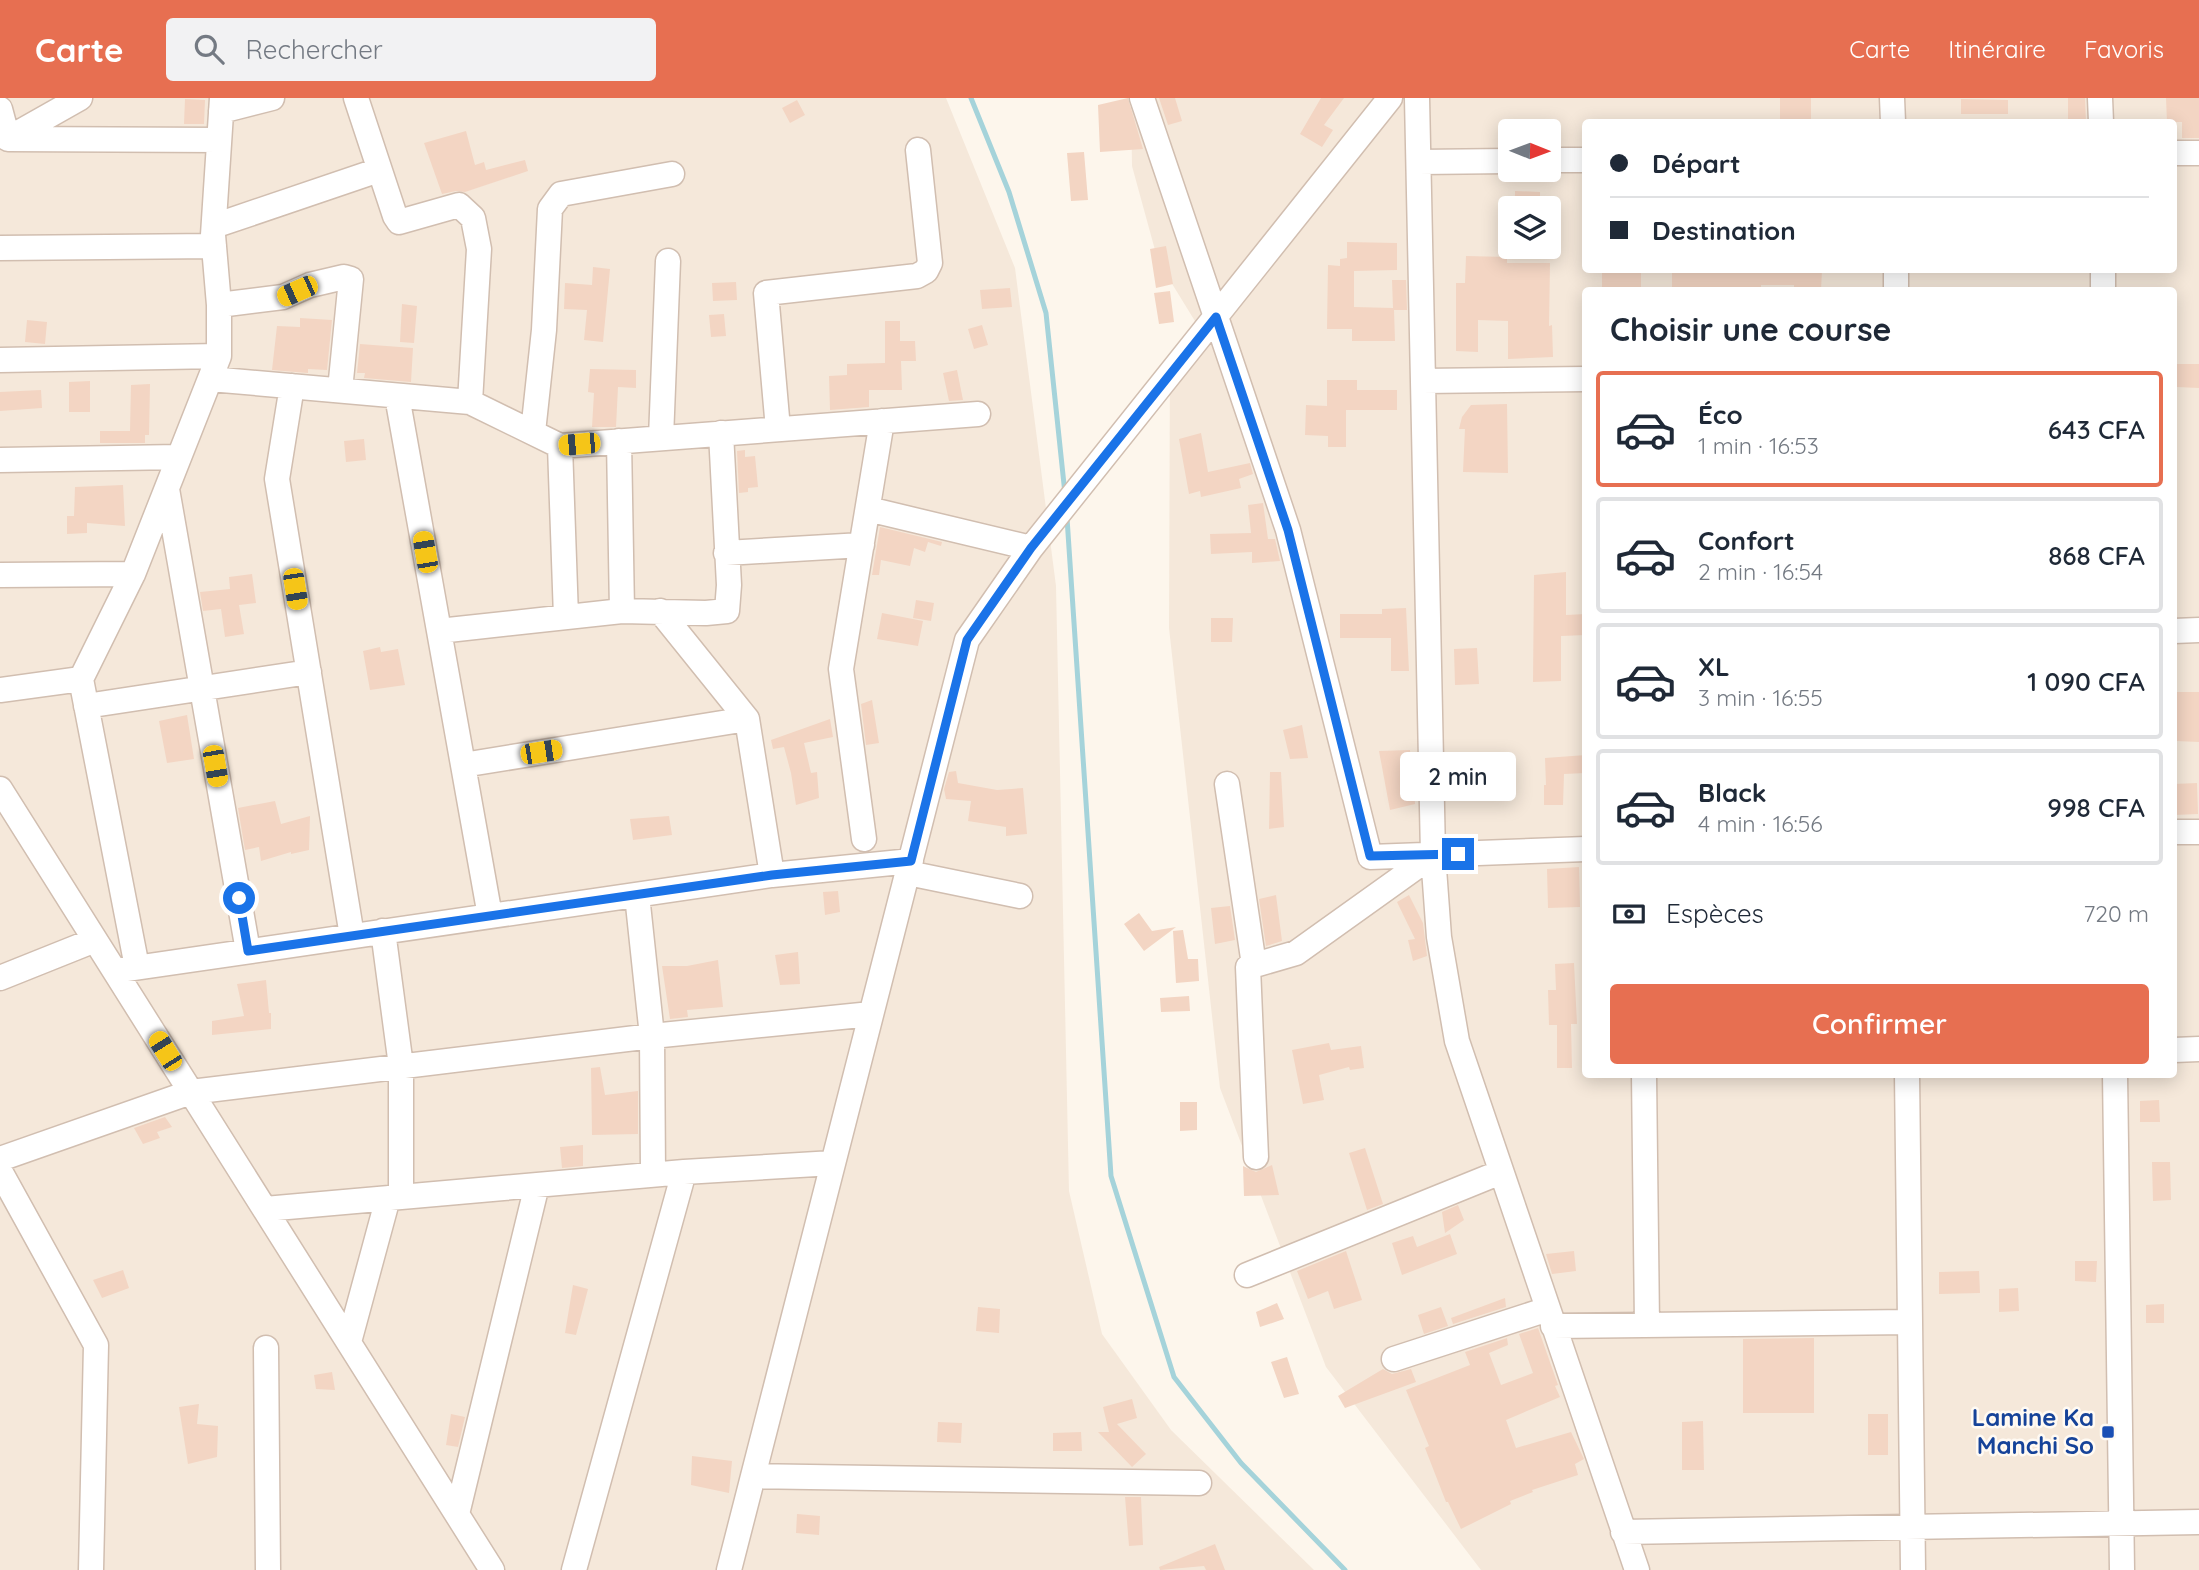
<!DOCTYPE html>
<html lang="fr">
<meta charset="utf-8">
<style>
:root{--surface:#fff;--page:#f2f2f3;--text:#1f2937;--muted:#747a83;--line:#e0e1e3;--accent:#e76f51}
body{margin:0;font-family:Quicksand,sans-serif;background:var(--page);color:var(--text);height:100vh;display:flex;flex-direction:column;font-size:26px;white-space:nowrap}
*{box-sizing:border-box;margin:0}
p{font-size:23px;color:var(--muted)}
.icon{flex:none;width:38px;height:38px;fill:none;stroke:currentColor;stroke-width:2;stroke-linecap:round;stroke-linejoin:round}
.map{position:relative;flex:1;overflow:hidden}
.side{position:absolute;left:1582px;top:189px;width:595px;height:791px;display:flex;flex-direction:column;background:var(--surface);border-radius:7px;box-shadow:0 4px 18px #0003}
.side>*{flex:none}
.banner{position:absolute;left:1582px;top:21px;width:595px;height:154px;border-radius:7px;box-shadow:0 4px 18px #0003;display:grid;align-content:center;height:154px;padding:0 28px;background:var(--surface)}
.needle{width:46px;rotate:91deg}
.tools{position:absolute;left:1498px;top:21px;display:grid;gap:14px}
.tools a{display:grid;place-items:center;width:63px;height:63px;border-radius:7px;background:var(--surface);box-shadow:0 4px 18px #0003;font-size:35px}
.end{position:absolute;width:32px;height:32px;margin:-16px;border:9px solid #1a73e8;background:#fff;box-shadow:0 0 0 4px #fff}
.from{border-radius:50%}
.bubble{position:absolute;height:49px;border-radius:7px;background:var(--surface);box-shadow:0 4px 18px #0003;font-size:23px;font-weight:600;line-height:49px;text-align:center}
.car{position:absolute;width:21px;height:42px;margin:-21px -10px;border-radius:9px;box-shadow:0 0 5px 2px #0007;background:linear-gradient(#f5c518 24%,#345 0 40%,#f5c518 0 76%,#345 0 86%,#f5c518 0)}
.banner b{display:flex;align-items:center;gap:24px;height:66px;font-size:26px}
.banner b+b{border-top:2px solid var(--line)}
.banner i{width:18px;height:18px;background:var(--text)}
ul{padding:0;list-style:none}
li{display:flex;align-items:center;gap:21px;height:116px;margin:0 14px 10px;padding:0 14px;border:4px solid var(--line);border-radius:7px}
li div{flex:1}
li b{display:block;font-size:26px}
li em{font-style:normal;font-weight:600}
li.selected{border-color:var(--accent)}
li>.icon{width:63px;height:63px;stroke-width:1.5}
h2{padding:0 28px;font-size:32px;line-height:84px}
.pay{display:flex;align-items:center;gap:18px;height:77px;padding:0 28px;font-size:26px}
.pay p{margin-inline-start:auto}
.primary-button{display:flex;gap:14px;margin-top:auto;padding:14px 28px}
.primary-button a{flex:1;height:80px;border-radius:7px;background:var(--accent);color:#fff;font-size:28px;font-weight:600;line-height:80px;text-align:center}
header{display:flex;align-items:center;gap:42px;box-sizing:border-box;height:98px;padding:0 35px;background:var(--accent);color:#fff}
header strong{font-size:33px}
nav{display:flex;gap:38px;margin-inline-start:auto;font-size:24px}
.search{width:490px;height:63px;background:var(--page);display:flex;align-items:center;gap:18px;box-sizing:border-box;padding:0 24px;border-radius:7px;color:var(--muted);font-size:26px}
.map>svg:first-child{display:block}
.residential{fill:#f5e8da;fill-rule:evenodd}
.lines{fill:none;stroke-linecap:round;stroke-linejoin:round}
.stream{stroke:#a5d3da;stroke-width:5}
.building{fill:#f3d5c3}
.minor-casing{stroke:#d1beb0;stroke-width:27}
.minor{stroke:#fff;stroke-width:24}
.route{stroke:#1a73e8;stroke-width:9}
.transit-dot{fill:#1a4fb4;stroke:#fffaf3;stroke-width:2.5}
.labels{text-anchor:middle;stroke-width:5;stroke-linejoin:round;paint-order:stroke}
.transit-label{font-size:24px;font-weight:bold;fill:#164399;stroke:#fffaf3;text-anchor:end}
</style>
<header>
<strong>Carte</strong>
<div class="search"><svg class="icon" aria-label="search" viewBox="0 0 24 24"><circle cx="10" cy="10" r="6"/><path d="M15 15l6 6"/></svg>Rechercher</div>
<nav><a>Carte</a><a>Itinéraire</a><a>Favoris</a></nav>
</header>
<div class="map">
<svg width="2199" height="1472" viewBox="0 0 2199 1472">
<rect width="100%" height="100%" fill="#fdf6ec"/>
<path class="residential" d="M0 0H946L1015 170 1056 488 1069 1093 1102 1236 1171 1332 1314 1472H0Z
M1131 0H2199V1472H1481L1326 1269 1220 990 1169 530 1170 256 1198 228 1158 163 1132 68ZM1586 24H2174V172H1586ZM1510 33H1549V72H1510ZM1510 110H1549V149H1510ZM1586 192H2174V976H1586Z"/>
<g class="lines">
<path class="stream" d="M971 0 1009 94 1046 215 1065 396
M1067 420 1111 1078 1174 1279 1241 1365 1345 1472"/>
</g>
<path class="building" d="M1128 0 1143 51 1100 54 1098 7Z
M1159 0H1175L1182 23 1168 27Z
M1321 0H1344L1324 27 1333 32 1322 49 1300 36Z
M1780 0H1811V24H1780Z
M2068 0H2085L2086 24H2068Z
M2166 0H2199V40H2182V24H2167Z
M185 1 205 2 204 26H184Z
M1961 1 2008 2V16H1961Z
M797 2 805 17 790 25 782 10Z
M466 33 475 67 484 64 486 72 525 62 528 73 465 94 456 93 442 96 424 45Z
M1084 54 1088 102 1071 103 1067 55Z
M1515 93 1540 94V110H1515Z
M1347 144 1397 145V172L1354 173V209L1393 210 1392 182H1406L1407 212H1394L1395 243H1352V231H1327L1328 167 1340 168V161L1347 160Z
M1166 148 1173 186 1156 190 1150 151Z
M1466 158 1507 159V165H1550L1549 228 1552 227 1553 259 1508 261V223L1478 222V254L1456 253V185H1465Z
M593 169 610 171 603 244 584 242 587 212 564 211 565 185 592 187Z
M1602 172H1641V192H1602Z
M1672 172H1822L1821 192H1794V187H1761V192H1672Z
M736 184 737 202 713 203 712 185Z
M1010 190 1012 209 982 211 980 192Z
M1170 193 1174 224 1159 226 1154 195Z
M402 206 417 208 414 245 400 244Z
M724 216 726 238 711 239 709 217Z
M300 220 332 222 327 272 308 271V275L272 272 277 228 300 229Z
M27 222 47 224 45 246 25 244Z
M885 223H900V243H915L916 263H901L902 292H869V309L830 312 829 278 847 277V266L885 265Z
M982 227 988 247 974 251 968 231Z
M360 246 413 250 411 284 364 280 365 275H357Z
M2175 266H2199V290L2177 289Z
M590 271 636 272V290L618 289 616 329H592L594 295 588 294Z
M957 272 963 302 949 303 943 275Z
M1327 282H1357V292H1397V312H1346V349H1328V338L1305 337 1306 307 1327 308Z
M90 283V314H69V284Z
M150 286 149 337H145V345H100V333H130L131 287Z
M41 292 42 310 0 313V294Z
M1507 306 1508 375 1463 374 1465 331H1459L1462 319 1471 307Z
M1201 335 1208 374 1250 365 1253 376 1239 381 1241 390 1201 399 1200 393 1189 396 1179 341Z
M364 341 366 362 346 364 344 343Z
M745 352V359L755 358 758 389 748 390V394L739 395 737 353Z
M123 387 125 428 87 425V435L67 436V418H74L75 389Z
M1263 405 1268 441H1275L1280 463 1252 465V454L1211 456 1210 436 1251 435 1248 407Z
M880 429 942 444 941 448 928 444 925 454 914 450 910 468 881 462 879 477H872Z
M1566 474V517L1586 516V537L1561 538V583L1533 584 1534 477Z
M252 476 256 505 239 507 244 536 225 539 221 511 203 513 200 494 230 491 229 479Z
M916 502 934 505 931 523 913 520Z
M1406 510 1409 573H1391V540H1340V516H1382V511Z
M882 515 923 523 918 548 877 541Z
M1211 520H1233L1232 544H1211Z
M380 549 381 554 398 551 405 587 370 592 363 553Z
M1477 550 1479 586 1455 587 1454 551Z
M2175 594H2199V644L2176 643Z
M872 602 879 645 866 647 861 606Z
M187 617 194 661 167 665 159 623Z
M830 621 833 639 804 645 811 675 817 674 819 700 796 707 791 675 784 649 773 651 771 642Z
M1302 627 1308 660 1290 661 1283 632Z
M1410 652 1415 706 1390 712 1379 653Z
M1586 657V675L1564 676 1563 707H1544V687H1546L1545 660Z
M956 673 958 685 997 692 1023 690 1027 736 1006 738V729L968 723 971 703 946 701 944 691 949 674Z
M1270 674H1281L1284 729 1269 731Z
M2197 685 2198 716 2174 717V686Z
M275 703 281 726 310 718 309 752 291 756V754L261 763 259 749 245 752 238 710Z
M669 718 672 737 633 742 630 721Z
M1579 769 1580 809 1548 810 1547 771Z
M838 793 840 814 825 817 823 794Z
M1276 797 1282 843 1266 848 1259 801Z
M1409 797 1423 825 1427 858 1413 863 1408 842 1415 841 1397 804Z
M1230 808 1235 842 1215 846 1211 810Z
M1139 815 1152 833 1176 829 1144 853 1124 826Z
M1183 832 1188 861H1198L1199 883 1176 885 1173 833Z
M798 854 800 886 780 887 775 857Z
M718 862 723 909 687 912 688 919 670 921 662 868H687Z
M1574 865 1577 926H1571L1572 970H1557V927H1549L1548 892H1556L1555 866Z
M266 882 269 915H271V931L212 937V923L244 918 237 886Z
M1189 898 1190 913 1161 914 1160 900Z
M1329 945 1331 952 1361 948 1364 970 1350 972 1349 969 1319 977 1324 1002 1303 1006 1292 952Z
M600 969 605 997 638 993V1036L592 1037 591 970Z
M2159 1002 2160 1024H2140V1003Z
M1180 1004H1197V1032L1180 1033Z
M165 1019 172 1029 157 1034 160 1040 143 1046 134 1030Z
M583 1047V1068L562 1070 560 1049Z
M1365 1050 1383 1106 1367 1112 1349 1055Z
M2152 1064H2170L2171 1102 2153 1103Z
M1272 1067 1279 1097 1244 1098 1243 1068 1256 1074Z
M1458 1107 1464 1122 1445 1135 1442 1114Z
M1450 1136 1457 1156 1402 1177 1392 1145 1413 1138 1417 1149Z
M1346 1153 1362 1202 1334 1211 1328 1193 1308 1201 1297 1173Z
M1574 1153 1576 1173 1552 1176 1546 1156Z
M2075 1163H2097L2096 1184 2075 1183Z
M123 1172 129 1190 102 1200 93 1182Z
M1979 1173 1980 1195 1939 1196V1174Z
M573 1187 588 1191 576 1237 565 1235Z
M2018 1190 2019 1213 1999 1214V1191Z
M1505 1200 1506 1209 1453 1226 1451 1220Z
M1277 1205 1284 1221 1260 1229 1256 1214Z
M2164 1206V1225H2146V1207Z
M978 1209 1000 1211 999 1235 976 1233Z
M1441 1209 1448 1228 1424 1236 1418 1217Z
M1538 1230 1558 1287 1555 1288 1560 1299 1506 1322 1516 1350 1571 1334 1584 1361 1575 1366 1578 1377 1532 1392 1533 1394 1510 1403 1511 1406 1461 1431 1448 1404H1446L1425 1350 1429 1348 1406 1292 1470 1267 1465 1254 1507 1240 1508 1247 1489 1255 1501 1287 1533 1275 1519 1236Z
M1814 1240V1315H1743V1241Z
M1287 1259 1299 1296 1284 1300 1271 1264Z
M1383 1271 1392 1276 1411 1271 1416 1284 1345 1310 1338 1298Z
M332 1274 335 1292 316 1291 314 1277Z
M1132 1301 1137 1320 1117 1326 1146 1356 1132 1369 1098 1334H1109L1103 1309Z
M199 1306 197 1326 218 1328 217 1359 188 1366 179 1309Z
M451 1316 465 1319 458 1349 446 1347Z
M1868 1316H1888V1357H1868Z
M1703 1323 1704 1372H1682V1324Z
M938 1324 962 1325 961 1345 937 1344Z
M1081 1334 1082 1353H1053V1335Z
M692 1358 732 1363 729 1395 691 1387Z
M1125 1399H1141L1143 1447 1129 1448Z
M797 1416 820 1418 819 1437 796 1435Z
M1215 1446 1225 1472H1206L1204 1468 1160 1472 1159 1469Z"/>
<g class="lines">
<defs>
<path id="minor" d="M356 0 395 118 399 124 459 107 473 120 479 151 470 304
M1142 0 1288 432 1370 759 1586 751
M1417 0 1433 757 1439 839 1457 943 1637 1472
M1892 0 1893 24
M2100 0 2101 24
M0 11 8 41 219 42
M221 13 272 0
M11 39 80 0
M2174 55H2199
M1549 62H1586
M1419 64 1510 63
M214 128 379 72
M0 150 214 148
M1896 172V192
M2103 172V192
M219 207 283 199 310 187 344 179 351 181 340 292
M0 262 219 258
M210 281 470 304 560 348 978 316
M1423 283 1586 281
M292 288 277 381 352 838
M397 298 490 818
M778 331 766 195 917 178 926 173 930 165 918 52
M533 334 544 232 550 111 561 96 672 76
M661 340 668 163
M619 343 622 513
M560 348 566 519
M0 362 179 359
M167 391 248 853
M868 411 1031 450
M726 455 862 447
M0 477 133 476
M660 513 747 621 772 777
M439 533 622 513 706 515 727 513 729 487 721 335
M2174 533 2199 532
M0 592 81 581
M86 608 309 574
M463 667 747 621
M1227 686 1254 867
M0 691 492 1472
M2174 734H2199
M864 741 841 571 882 323
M908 775 1020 798
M637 797 652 938 653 1076
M383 833 401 968V1099
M137 869 81 581 133 476 219 258V207L213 137 222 0
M121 872 772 777 911 763
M0 880 95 842
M2174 952 2199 951
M1644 976 1647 1227
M1907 976 1913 1472
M2115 976 2122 1472
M1256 1059 1248 869 1296 855 1433 757
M0 1061 191 994 652 938 871 916
M0 1073 96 1247 91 1472
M265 1111 684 1074 833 1065
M1247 1177 1501 1074
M1553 1228 1910 1224
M349 1244 388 1100
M266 1250 268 1472
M1394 1261 1548 1211
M753 1378 1199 1385
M457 1416 537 1087
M1623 1434 2199 1424
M574 1472 684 1074
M729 1472 967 542 1031 450 1390 0"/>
</defs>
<use href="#minor" class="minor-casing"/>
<use href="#minor" class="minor"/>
</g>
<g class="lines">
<path class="route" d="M239 800 248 853 772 777 911 763 967 542 1031 450 1216 219 1288 432 1370 758 1458 756"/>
</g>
<rect class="transit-dot" x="2101" y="1327" width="14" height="14" rx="3.5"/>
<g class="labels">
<g class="transit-label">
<text x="2094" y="1328">Lamine Ka<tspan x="2094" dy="28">Manchi So</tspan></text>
</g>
</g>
</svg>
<div class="tools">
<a><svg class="needle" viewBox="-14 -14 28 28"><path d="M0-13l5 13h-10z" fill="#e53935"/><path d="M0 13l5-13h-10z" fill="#747a83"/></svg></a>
<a><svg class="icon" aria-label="layers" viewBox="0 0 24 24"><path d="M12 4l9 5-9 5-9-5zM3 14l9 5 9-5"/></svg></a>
</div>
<i class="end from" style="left:239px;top:800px"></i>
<i class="end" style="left:1458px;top:756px"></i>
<div class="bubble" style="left:1400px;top:654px;width:116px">2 min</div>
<i class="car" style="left:297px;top:193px;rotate:246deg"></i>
<i class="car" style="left:579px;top:346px;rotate:265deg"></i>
<i class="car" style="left:425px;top:454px;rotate:350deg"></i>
<i class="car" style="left:295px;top:491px;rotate:171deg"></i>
<i class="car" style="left:541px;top:654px;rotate:81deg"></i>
<i class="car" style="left:215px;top:668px;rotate:170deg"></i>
<i class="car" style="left:165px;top:953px;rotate:328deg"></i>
<div class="banner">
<b><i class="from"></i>Départ</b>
<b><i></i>Destination</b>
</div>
<section class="side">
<h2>Choisir une course</h2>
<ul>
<li class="selected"><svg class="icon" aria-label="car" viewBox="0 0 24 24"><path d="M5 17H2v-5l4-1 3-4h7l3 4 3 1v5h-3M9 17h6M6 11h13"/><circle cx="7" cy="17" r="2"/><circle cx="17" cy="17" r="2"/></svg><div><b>Éco</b><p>1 min · 16:53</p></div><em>643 CFA</em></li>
<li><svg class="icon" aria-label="car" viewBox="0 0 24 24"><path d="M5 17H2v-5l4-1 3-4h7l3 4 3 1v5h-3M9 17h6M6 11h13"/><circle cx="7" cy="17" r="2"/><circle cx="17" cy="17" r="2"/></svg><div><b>Confort</b><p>2 min · 16:54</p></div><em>868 CFA</em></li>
<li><svg class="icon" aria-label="car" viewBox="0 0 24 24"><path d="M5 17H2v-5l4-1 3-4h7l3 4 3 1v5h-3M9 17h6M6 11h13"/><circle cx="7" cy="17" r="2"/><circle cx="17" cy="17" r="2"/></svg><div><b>XL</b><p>3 min · 16:55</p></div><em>1 090 CFA</em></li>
<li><svg class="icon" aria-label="car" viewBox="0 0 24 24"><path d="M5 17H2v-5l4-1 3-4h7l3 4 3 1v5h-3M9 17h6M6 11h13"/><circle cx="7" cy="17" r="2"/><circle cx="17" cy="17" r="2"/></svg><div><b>Black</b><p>4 min · 16:56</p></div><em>998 CFA</em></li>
</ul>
<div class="pay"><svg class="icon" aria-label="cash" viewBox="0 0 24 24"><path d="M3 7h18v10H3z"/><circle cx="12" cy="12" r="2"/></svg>Espèces<p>720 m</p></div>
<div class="primary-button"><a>Confirmer</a></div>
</section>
</div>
